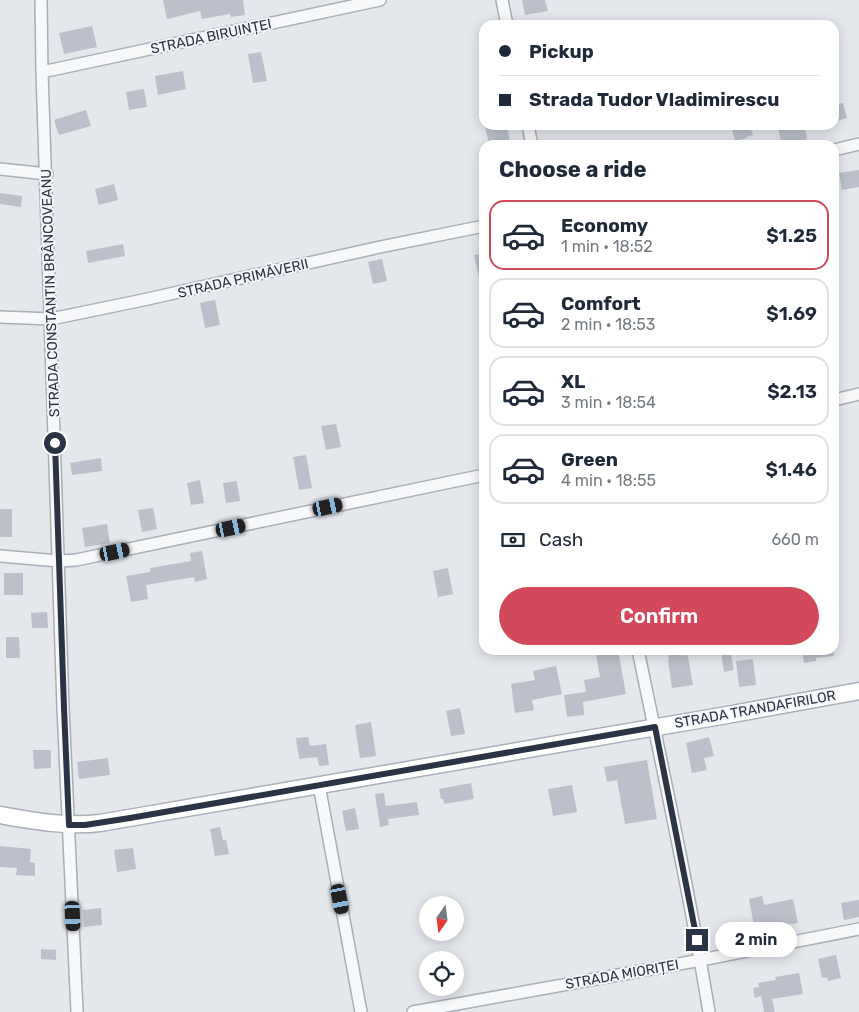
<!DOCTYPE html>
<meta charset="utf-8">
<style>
:root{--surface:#fff;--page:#f2f2f3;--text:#1f2937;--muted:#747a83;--line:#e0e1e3;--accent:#d1495b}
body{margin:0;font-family:Rubik,sans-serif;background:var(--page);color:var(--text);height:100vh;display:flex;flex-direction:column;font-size:19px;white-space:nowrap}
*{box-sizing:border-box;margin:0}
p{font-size:16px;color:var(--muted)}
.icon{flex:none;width:28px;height:28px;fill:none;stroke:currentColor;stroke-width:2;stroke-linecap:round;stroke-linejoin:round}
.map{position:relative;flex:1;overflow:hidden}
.sheet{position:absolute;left:479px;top:140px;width:360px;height:515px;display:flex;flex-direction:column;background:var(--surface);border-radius:15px;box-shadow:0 2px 12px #0003}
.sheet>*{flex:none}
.top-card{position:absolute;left:479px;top:20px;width:360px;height:110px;border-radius:15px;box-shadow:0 2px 12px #0003;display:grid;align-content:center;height:110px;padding:0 20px;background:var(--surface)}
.needle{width:32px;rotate:194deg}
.fabs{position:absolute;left:419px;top:896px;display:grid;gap:10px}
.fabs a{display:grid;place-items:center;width:45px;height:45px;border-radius:50%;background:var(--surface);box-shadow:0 2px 12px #0003;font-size:25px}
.end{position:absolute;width:22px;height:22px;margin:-11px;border:6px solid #2b3445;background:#fff;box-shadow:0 0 0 2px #fff}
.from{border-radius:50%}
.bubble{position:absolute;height:35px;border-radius:18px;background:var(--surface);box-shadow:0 2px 12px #0003;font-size:16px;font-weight:600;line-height:35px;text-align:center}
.car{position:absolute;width:15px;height:30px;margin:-15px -8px;border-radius:6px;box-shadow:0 0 4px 1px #0007;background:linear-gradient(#222 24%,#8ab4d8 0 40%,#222 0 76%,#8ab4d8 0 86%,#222 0)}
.top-card b{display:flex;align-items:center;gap:18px;height:48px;font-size:19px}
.top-card b+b{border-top:1px solid var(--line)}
.top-card i{width:12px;height:12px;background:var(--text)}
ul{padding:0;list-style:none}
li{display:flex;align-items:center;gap:15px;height:70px;margin:0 10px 8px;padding:0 10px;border:2px solid var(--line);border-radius:15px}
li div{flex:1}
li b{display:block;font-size:19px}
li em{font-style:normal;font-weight:600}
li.selected{border-color:var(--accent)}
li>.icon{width:45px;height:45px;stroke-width:1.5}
h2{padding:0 20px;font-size:22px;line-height:60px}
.pay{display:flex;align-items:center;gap:12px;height:55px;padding:0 20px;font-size:19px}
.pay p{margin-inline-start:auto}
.button{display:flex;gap:10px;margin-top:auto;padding:10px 20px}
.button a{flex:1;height:58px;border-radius:30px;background:var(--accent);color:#fff;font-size:20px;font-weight:600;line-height:58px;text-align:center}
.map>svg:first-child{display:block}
.building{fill:#bbc0ca}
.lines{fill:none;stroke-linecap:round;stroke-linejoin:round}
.minor-casing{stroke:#a9aeb7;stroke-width:14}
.secondary-casing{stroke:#a9aeb7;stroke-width:19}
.minor{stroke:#f7f8fa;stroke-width:11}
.secondary{stroke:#fff;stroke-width:16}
.route{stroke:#2b3445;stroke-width:6}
.labels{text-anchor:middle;stroke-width:4;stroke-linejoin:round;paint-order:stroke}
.street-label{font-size:14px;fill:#2b3445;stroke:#f4f6f9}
</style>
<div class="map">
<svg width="859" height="1012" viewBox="0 0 859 1012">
<rect width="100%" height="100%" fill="#e4e7ec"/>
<path class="building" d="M163 0H243L245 15 231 17 230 14 202 19 200 11 167 19Z
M522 0H545L548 11 525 15Z
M92 26 97 47 64 54 59 33Z
M261 52 267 81 253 83 248 54Z
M183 71 186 89 158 95 155 76Z
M144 89 147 107 129 110 126 92Z
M843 103 847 118 834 122V105Z
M86 110 91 126 59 135 54 120Z
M485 125H507L510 142 489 145Z
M731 125H750L753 135 746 137 747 138 735 141Z
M777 125H804L807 139 782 145Z
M859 170V187L842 190 839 173Z
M114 184 118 200 99 205 95 189Z
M0 193 22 196 21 207 0 204Z
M123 244 125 256 88 263 86 251Z
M484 253V281L480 282 474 255Z
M382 259 387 281 373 284 368 262Z
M215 300 220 325 205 328 200 303Z
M336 424 341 447 326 450 321 426Z
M306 455 312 488 299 490 293 457Z
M101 458 102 471 72 475 70 463Z
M200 480 204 503 191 505 187 483Z
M237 481 240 501 226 503 223 483Z
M153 508 157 529 142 532 138 510Z
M0 509H12V537H0Z
M107 524 110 543 85 547 82 528Z
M202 551 207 579 195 582 194 577 146 585 148 599 131 602 126 576 150 572V568L191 561 190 553Z
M448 568 453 594 438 597 433 571Z
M4 573H23V595H4Z
M47 612 48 628H32L31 613Z
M6 637H19L20 658H6Z
M618 650 626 694 583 702 584 715 567 717 564 695 586 692 584 680 600 677 596 655Z
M730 650 734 670 724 672 721 651Z
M802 650H833L834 656 816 658V661L804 663Z
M687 651 693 685 672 688 668 660H669L668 654Z
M753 659 756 685 739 687 736 661Z
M556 666 562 694 532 700 534 710 515 713 511 684 535 680 533 671Z
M460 708 465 734 451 736 446 711Z
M371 722 376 756 360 758 355 725Z
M308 737 310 746 326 744 329 765 319 766 317 757 299 759 296 738Z
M709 737 714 756 704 758 707 770 692 773 686 743Z
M33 750H51V768L34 769Z
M108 758 110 775 79 779 77 762Z
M647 760 657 819 625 824 617 780 607 782 604 767Z
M471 783 474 799 444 804 443 799H441L439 789Z
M572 785 577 812 553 816 548 789Z
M384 793 386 806 417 802 419 815 388 819 389 825 380 827 375 794Z
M355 808 359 829 346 831 342 811Z
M220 827 223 840H226L229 854 215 856 210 829Z
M0 846 31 849 30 862 35 863V876L16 875 17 868 0 867Z
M133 848 136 869 117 872 114 850Z
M762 896 764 905 793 899 798 923 755 931 749 899Z
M859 900V917L844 920 841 903Z
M101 908 102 925 84 927 83 910Z
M41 949 56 950V960L41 959Z
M836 955 841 978 828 981 827 977 822 978 818 959Z
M799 973 803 994 772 999 775 1012H764L761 996 755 998 753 988 759 987 758 983 776 980 775 977Z"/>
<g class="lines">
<defs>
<path id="minor" d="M41 0 42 72 63 708 77 1012
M502 0 507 25
M42 72 380 0
M528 125 532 145
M834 150 859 144
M0 169 47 174
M0 317 51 319 143 300 380 247 484 226
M834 400 859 394
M0 556 59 561 76 560 484 475
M638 650C663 770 689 891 709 1012
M319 785 361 1012
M413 1012 701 960 859 929"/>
<path id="secondary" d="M0 815C34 821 66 827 100 823L727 715 859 691"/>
</defs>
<use href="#minor" class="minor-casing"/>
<use href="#secondary" class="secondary-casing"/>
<use href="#minor" class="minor"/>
<use href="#secondary" class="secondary"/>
</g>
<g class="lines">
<path class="route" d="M55 443 64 708 69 825H85L130 818 655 727 697 940"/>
</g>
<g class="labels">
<g class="street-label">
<text transform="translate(211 36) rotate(-12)" y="5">STRADA BIRUINȚEI</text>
<text transform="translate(243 278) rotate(-13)" y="5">STRADA PRIMĂVERII</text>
<text transform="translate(50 293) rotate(-92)" y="5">STRADA CONSTANTIN BRÂNCOVEANU</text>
<text transform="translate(755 709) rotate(-10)" y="5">STRADA TRANDAFIRILOR</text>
<text transform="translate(622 974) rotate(-10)" y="5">STRADA MIORIȚEI</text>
</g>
</g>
</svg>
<div class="fabs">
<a><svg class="needle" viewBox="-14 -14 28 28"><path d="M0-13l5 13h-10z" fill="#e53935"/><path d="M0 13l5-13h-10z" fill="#747a83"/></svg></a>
<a><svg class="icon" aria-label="locate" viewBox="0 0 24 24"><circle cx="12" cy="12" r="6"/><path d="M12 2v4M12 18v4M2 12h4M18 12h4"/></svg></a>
</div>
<i class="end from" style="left:55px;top:443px"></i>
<i class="end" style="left:697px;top:940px"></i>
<div class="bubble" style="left:715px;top:922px;width:82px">2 min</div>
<i class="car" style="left:328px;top:507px;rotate:78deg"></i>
<i class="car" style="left:231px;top:528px;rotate:78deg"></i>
<i class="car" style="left:115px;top:552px;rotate:78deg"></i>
<i class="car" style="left:340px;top:899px;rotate:169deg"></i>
<i class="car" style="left:73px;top:916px;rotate:177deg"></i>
<div class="top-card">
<b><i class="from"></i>Pickup</b>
<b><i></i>Strada Tudor Vladimirescu</b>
</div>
<section class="sheet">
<h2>Choose a ride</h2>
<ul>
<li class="selected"><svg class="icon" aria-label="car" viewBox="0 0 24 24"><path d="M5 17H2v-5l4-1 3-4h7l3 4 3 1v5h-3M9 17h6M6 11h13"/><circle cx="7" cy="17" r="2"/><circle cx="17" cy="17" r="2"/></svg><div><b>Economy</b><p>1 min · 18:52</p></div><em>$1.25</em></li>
<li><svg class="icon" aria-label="car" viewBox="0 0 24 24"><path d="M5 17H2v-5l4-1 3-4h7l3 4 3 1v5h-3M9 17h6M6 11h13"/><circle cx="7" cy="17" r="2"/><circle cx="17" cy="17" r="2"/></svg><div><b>Comfort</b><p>2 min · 18:53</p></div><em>$1.69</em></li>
<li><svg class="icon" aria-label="car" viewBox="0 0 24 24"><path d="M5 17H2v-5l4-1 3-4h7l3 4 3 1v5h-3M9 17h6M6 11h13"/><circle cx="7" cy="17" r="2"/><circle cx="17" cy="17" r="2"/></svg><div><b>XL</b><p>3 min · 18:54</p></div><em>$2.13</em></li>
<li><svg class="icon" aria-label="car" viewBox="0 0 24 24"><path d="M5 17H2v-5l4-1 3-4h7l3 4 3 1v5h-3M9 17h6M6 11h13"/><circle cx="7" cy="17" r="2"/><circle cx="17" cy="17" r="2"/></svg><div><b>Green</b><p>4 min · 18:55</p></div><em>$1.46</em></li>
</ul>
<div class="pay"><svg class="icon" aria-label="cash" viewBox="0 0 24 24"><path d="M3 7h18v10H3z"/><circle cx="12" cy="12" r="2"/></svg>Cash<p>660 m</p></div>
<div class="button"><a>Confirm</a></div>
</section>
</div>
